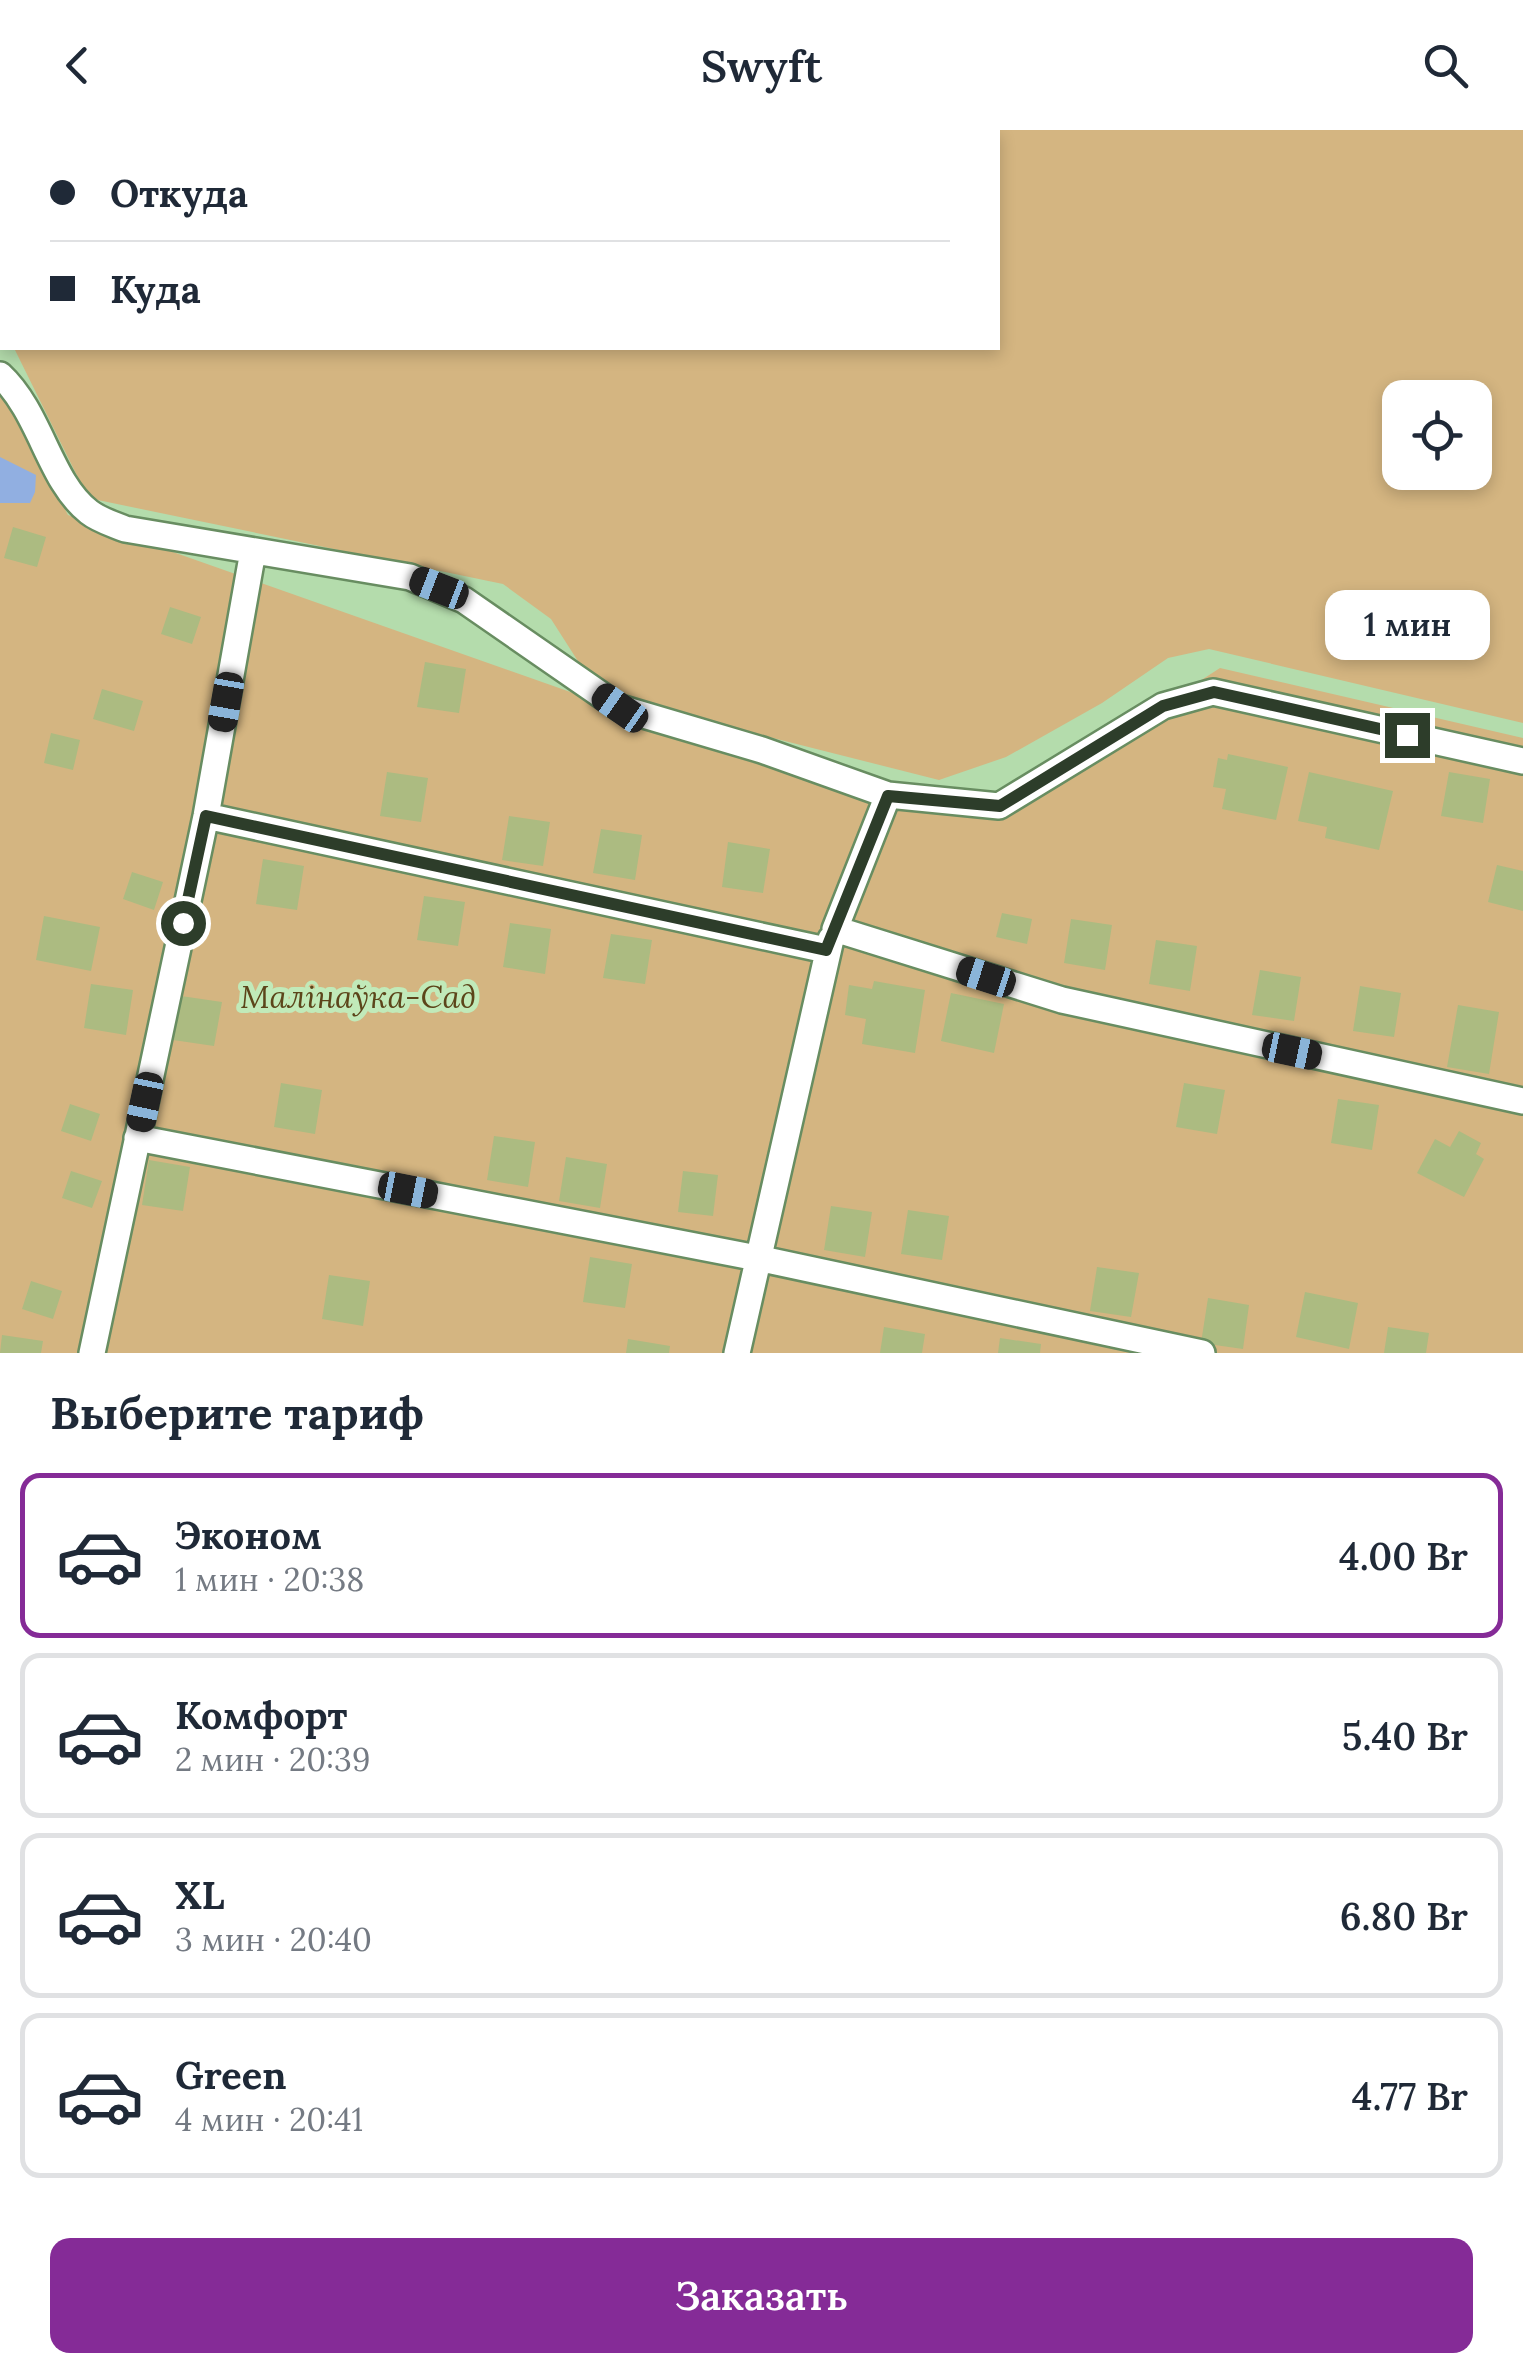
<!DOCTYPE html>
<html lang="ru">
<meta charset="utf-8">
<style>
:root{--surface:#fff;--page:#f6f6f7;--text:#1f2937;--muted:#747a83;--line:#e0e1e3;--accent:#852b97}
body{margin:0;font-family:Lora,serif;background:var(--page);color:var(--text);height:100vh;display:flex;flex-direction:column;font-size:38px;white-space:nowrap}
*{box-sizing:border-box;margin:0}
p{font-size:32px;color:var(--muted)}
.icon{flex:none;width:55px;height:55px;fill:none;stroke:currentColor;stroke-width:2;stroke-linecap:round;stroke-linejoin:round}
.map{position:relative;height:1223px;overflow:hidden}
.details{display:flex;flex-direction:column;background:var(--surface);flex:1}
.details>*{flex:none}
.top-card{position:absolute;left:0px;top:0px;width:1000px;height:220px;box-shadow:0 5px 15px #0003;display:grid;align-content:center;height:220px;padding:0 50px;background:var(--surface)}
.controls{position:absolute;left:1382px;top:250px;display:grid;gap:20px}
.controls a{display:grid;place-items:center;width:110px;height:110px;border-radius:20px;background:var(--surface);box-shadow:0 5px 15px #0003;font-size:50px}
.end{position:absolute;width:45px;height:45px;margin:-22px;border:12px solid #2d3d2a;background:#fff;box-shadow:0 0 0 5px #fff}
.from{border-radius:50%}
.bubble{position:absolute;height:70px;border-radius:20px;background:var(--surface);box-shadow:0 5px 15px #0003;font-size:32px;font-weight:600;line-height:70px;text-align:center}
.car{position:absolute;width:30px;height:60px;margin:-30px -15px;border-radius:12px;box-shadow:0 0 8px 2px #0007;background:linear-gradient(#222 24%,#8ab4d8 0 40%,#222 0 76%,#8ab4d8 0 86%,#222 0)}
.top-card b{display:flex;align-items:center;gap:35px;height:95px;font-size:38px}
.top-card b+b{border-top:2px solid var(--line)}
.top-card i{width:25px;height:25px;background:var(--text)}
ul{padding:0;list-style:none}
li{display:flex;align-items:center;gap:30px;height:165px;margin:0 20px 15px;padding:0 30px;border:5px solid var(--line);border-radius:20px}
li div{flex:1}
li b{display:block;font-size:38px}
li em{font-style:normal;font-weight:600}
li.selected{border-color:var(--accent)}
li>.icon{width:90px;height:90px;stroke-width:1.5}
h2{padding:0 50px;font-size:45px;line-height:120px}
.button{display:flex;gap:20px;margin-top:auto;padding:20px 50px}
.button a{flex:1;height:115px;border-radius:20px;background:var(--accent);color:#fff;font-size:40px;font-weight:600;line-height:115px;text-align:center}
header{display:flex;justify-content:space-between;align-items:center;height:130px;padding:0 50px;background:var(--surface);font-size:45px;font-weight:600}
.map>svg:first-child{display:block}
.green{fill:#d4b581;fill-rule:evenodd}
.water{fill:#91afe1}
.building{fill:#acbb81}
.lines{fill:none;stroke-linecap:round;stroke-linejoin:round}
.minor-casing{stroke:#688d61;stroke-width:30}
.minor{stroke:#fff;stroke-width:25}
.route{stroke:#2d3d2a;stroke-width:12}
.labels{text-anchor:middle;stroke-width:10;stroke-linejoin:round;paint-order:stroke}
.park-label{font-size:32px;font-style:italic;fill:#5c451a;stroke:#c1eab9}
</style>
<header><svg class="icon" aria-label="back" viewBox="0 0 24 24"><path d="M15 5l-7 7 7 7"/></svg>Swyft<svg class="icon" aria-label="search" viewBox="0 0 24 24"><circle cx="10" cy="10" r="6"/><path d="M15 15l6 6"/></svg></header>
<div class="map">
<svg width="1523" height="1223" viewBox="0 0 1523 1223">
<rect width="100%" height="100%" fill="#b4dcac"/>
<path class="green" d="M0 0H1523V593L1209 519 1168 528 1102 573 1006 627 939 650 599 564 551 489 503 454 88 368 14 218H998V2H2V213ZM1400 268H1475V342H1400Z
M0 264 8 269 68 385 820 650 1008 675 1220 538 1523 608V1223H0Z"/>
<path class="water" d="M0 327 36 345 35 362 30 373H0Z"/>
<path class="building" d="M13 397 46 407 37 437 4 428Z
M170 477 201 487 192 514 161 504Z
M425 532 466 539 459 583 417 577Z
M102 559 143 571 134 601 93 589Z
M51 603 80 610 73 640 44 633Z
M1228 624 1288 637 1276 690 1222 679 1226 659 1213 657 1218 628 1227 630Z
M387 642 428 648 421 692 380 686Z
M1309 642 1393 661 1379 720 1325 708 1327 697 1298 691Z
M1449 642 1490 649 1483 693 1441 686Z
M509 686 550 692 543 736 502 730Z
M601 699 642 705 635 750 593 743Z
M728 712 770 719 763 763 722 757Z
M263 729 304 736 297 780 256 774Z
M1497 735 1523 741V781L1488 772Z
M132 742 163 752 154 780 123 769Z
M424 766 465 772 458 816 417 810Z
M1002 783 1032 789 1027 814 996 807Z
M44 786 100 797 91 841 36 830Z
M1071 789 1112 795 1105 840 1064 833Z
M510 793 551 799 545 844 503 837Z
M611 804 652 810 645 854 603 848Z
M1156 810 1197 816 1190 861 1149 854Z
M1260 840 1301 847 1294 891 1252 885Z
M874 851 925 860 915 923 862 914 866 889 845 885 849 855 872 859Z
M91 854 133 860 126 905 84 898Z
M1360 856 1401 863 1394 907 1353 901Z
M951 863 1004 874 994 923 941 911Z
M181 866 222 872 214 916 173 910Z
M1458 875 1499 882 1489 944 1447 937Z
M281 953 322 960 315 1004 274 997Z
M1184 953 1225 960 1217 1004 1176 997Z
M1338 969 1379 975 1372 1020 1331 1013Z
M70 974 100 984 91 1011 61 1001Z
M1459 1001 1481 1013 1476 1024 1484 1029 1464 1067 1417 1043 1435 1009 1450 1017Z
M494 1006 535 1012 528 1057 487 1050Z
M566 1027 607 1034 600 1078 559 1071Z
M149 1030 190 1037 183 1081 142 1075Z
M71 1041 102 1051 92 1078 62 1068Z
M683 1041 718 1045 713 1086 678 1082Z
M831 1076 872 1082 865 1127 824 1120Z
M908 1080 949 1086 942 1130 901 1124Z
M590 1127 632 1134 625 1178 583 1172Z
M1097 1137 1139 1143 1131 1187 1090 1181Z
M329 1145 370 1151 363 1196 322 1189Z
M31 1151 62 1161 53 1189 22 1179Z
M1305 1162 1358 1173 1349 1219 1296 1207Z
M1208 1168 1249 1175 1243 1219 1201 1213Z
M884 1197 925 1204 922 1223H880Z
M1388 1197 1429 1203 1426 1223H1384Z
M2 1205 43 1211 41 1223H0Z
M1000 1208 1041 1214 1040 1223H998Z
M628 1209 670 1216 669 1223H626Z"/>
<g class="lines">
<defs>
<path id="minor" d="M0 245C41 283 49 351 89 382 99 390 113 394 125 399L410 447 464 470 620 578 762 620 888 665 999 676 1163 576 1213 562 1523 631
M888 665 835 799 1062 870 1523 971
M206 686 826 820
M137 1008 757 1128 1202 1223
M92 1223 206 686 253 421
M737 1223 831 809"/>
</defs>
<use href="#minor" class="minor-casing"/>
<use href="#minor" class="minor"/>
</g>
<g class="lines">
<path class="route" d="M183 793 206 686 826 820 888 666 1000 676 1163 576 1214 562 1407 605"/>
</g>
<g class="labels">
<g class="park-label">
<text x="358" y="878">Малінаўка-Сад</text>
</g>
</g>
</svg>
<div class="controls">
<a><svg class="icon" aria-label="locate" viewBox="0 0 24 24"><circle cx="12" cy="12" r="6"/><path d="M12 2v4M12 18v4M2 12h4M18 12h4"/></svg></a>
</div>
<i class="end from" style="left:183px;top:793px"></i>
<i class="end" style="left:1407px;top:605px"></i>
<div class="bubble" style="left:1325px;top:460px;width:165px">1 мин</div>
<i class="car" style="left:439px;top:458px;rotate:291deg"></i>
<i class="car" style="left:226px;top:572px;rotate:190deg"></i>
<i class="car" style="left:620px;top:578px;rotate:305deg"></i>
<i class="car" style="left:986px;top:847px;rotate:288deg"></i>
<i class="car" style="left:1292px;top:921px;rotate:102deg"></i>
<i class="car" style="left:145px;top:972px;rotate:192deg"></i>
<i class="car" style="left:408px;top:1060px;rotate:101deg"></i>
<div class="top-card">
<b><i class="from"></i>Откуда</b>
<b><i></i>Куда</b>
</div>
</div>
<section class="details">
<h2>Выберите тариф</h2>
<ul>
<li class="selected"><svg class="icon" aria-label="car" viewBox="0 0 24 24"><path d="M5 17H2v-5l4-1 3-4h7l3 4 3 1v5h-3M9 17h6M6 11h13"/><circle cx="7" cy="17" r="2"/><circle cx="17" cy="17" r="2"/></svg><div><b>Эконом</b><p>1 мин · 20:38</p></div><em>4.00 Br</em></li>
<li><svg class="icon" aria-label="car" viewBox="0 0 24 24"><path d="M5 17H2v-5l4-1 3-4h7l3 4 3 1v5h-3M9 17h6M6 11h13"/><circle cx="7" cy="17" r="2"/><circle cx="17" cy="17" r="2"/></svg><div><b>Комфорт</b><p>2 мин · 20:39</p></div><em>5.40 Br</em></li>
<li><svg class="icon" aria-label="car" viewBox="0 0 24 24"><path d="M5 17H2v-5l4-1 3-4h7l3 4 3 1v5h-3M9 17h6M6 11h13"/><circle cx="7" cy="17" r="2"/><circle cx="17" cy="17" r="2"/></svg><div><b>XL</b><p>3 мин · 20:40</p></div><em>6.80 Br</em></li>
<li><svg class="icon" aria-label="car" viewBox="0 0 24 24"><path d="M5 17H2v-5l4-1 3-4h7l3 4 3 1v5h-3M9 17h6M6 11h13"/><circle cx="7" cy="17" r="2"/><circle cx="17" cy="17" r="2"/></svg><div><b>Green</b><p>4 мин · 20:41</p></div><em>4.77 Br</em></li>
</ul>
<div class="button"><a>Заказать</a></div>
</section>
